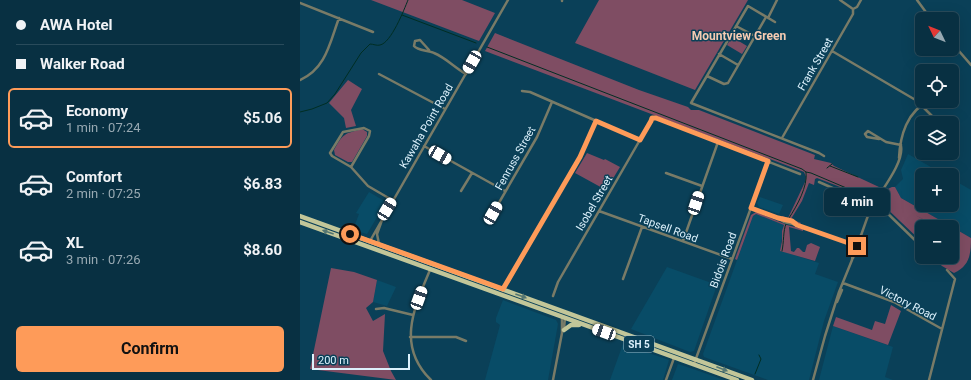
<!DOCTYPE html>
<meta charset="utf-8">
<style>
:root{--surface:#083042;--page:#113849;--text:#f1f3f6;--muted:#98a9b2;--line:#294b5b;--accent:#fe9b59}
body{margin:0;font-family:Roboto,sans-serif;background:var(--page);color:var(--text);height:100vh;display:flex;flex-direction:column;font-size:15px;white-space:nowrap}
*{box-sizing:border-box;margin:0}
p{font-size:13px;color:var(--muted)}
.icon{flex:none;width:22px;height:22px;fill:none;stroke:currentColor;stroke-width:2;stroke-linecap:round;stroke-linejoin:round}
.map{position:relative;flex:1;overflow:hidden}
.drawer{display:flex;flex-direction:column;background:var(--surface);width:300px}
.drawer>*{flex:none}
.top-card{display:grid;align-content:center;height:88px;padding:0 16px;background:var(--surface)}
.needle{width:26px;rotate:313deg}
.fabs{position:absolute;left:615px;top:12px;display:grid;gap:8px}
.fabs a{display:grid;place-items:center;width:44px;height:44px;border-radius:6px;background:var(--surface);box-shadow:0 4px 16px #0002,0 0 0 1px var(--line);font-size:20px}
.scale{position:absolute;left:12px;bottom:10px;width:98px;box-sizing:border-box;padding-left:4px;border:2px solid #dcf1fc;border-top:0;font-size:11px;line-height:14px;white-space:nowrap;color:#dcf1fc;-webkit-text-stroke:3px #0a4058;paint-order:stroke}
.end{position:absolute;width:18px;height:18px;margin:-9px;border:5px solid #fe9b59;background:#111;box-shadow:0 0 0 2px #111}
.from{border-radius:50%}
.bubble{position:absolute;height:28px;border-radius:6px;background:var(--surface);box-shadow:0 4px 16px #0002,0 0 0 1px var(--line);font-size:13px;font-weight:700;line-height:28px;text-align:center}
.car{position:absolute;width:12px;height:24px;margin:-12px -6px;border-radius:5px;box-shadow:0 0 3px 1px #0007;background:linear-gradient(#fff 24%,#345 0 40%,#fff 0 76%,#345 0 86%,#fff 0)}
.top-card b{display:flex;align-items:center;gap:14px;height:38px;font-size:15px}
.top-card b+b{border-top:1px solid var(--line)}
.top-card i{width:10px;height:10px;background:var(--text)}
ul{padding:0;list-style:none}
li{display:flex;align-items:center;gap:12px;height:60px;margin:0 8px 6px;padding:0 8px;border:2px solid transparent;border-radius:6px}
li div{flex:1}
li b{display:block;font-size:15px}
li em{font-style:normal;font-weight:700}
li.selected{border-color:var(--accent)}
li>.icon{width:36px;height:36px;stroke-width:1.5}
.button{display:flex;gap:8px;margin-top:auto;padding:8px 16px}
.button a{flex:1;height:46px;border-radius:6px;background:var(--accent);color:#111;font-size:16px;font-weight:700;line-height:46px;text-align:center}
main{display:flex;flex:1;min-height:0}
.map>svg:first-child{display:block}
.built{fill:#084c67}
.green{fill:#7f4d63}
.lines{fill:none;stroke-linecap:round;stroke-linejoin:round}
.stream{stroke:#002e23;stroke-width:1}
.minor{stroke:#797b67;stroke-width:2.5}
.trunk{stroke:#c2c699;stroke-width:4.5}
.oneway{fill:#547672}
.route{stroke:#fe9b59;stroke-width:5}
.labels{text-anchor:middle;stroke-width:3;stroke-linejoin:round;paint-order:stroke}
.shield{fill:#0a4058;stroke:#9dbccb;stroke-width:1}
.shield-label{font-size:10px;font-weight:bold;fill:#dcf1fc}
.street-label{font-size:11px;fill:#dcf1fc;stroke:#0a4058}
.neighbourhood-label{font-size:12px;font-weight:bold;fill:#f6cbb2;stroke:#0a4058}
</style>
<main>
<section class="drawer">
<div class="top-card">
<b><i class="from"></i>AWA Hotel</b>
<b><i></i>Walker Road</b>
</div>
<ul>
<li class="selected"><svg class="icon" aria-label="car" viewBox="0 0 24 24"><path d="M5 17H2v-5l4-1 3-4h7l3 4 3 1v5h-3M9 17h6M6 11h13"/><circle cx="7" cy="17" r="2"/><circle cx="17" cy="17" r="2"/></svg><div><b>Economy</b><p>1 min · 07:24</p></div><em>$5.06</em></li>
<li><svg class="icon" aria-label="car" viewBox="0 0 24 24"><path d="M5 17H2v-5l4-1 3-4h7l3 4 3 1v5h-3M9 17h6M6 11h13"/><circle cx="7" cy="17" r="2"/><circle cx="17" cy="17" r="2"/></svg><div><b>Comfort</b><p>2 min · 07:25</p></div><em>$6.83</em></li>
<li><svg class="icon" aria-label="car" viewBox="0 0 24 24"><path d="M5 17H2v-5l4-1 3-4h7l3 4 3 1v5h-3M9 17h6M6 11h13"/><circle cx="7" cy="17" r="2"/><circle cx="17" cy="17" r="2"/></svg><div><b>XL</b><p>3 min · 07:26</p></div><em>$8.60</em></li>
</ul>
<div class="button"><a>Confirm</a></div>
</section>
<div class="map">
<svg width="671" height="380" viewBox="0 0 671 380">
<rect width="100%" height="100%" fill="#0a4058"/>
<path class="built" d="M608 154 645 175H622V205H652V179L671 190V238L601 198 595 187 603 179 601 170Z
M69 192 86 202 67 234 53 230 59 214 56 213Z
M460 197 483 205 479 214 459 207 457 203Z
M456 214 485 225 481 243 486 253H488L519 263 515 274 538 282 524 321 509 380H468L404 357 403 354 453 216Z
M367 267 417 285 394 351 390 352 331 329Z
M77 280 96 287 87 306 73 302Z
M203 300 256 320 258 324 248 380H185L200 325 196 322V318Z
M533 326 593 347 585 377 593 380H519Z
M323 344 369 360 363 380H310Z
M378 364 396 370 424 380H372Z"/>
<path class="green" d="M71 0H162L195 13 179 41Z
M299 0H448L395 90 275 43Z
M195 33 339 90 388 107 391 110H399L515 155 514 159 531 163 534 166 579 187 571 199 517 178 515 179 514 185 509 183 502 201 491 219 501 223 500 224 482 217V216L488 218 505 182 506 177 504 172 185 51Z
M432 37 447 46 442 54 427 45Z
M48 80 62 89 51 110 56 126 46 128 44 118 29 103Z
M62 129 67 132V136L52 162H48L35 155 34 150C43 134 43 134 62 129Z
M287 153 304 160 305 159 320 167 306 190 275 173Z
M592 187H595L601 198 652 227H638L615 215 637 227H622V242L580 202C580 195 586 189 592 187Z
M456 212 487 225 503 229V231L489 227 491 251 494 252 497 248H499L503 252H505L507 245 511 243 520 247 515 261 480 251 482 241V231L484 225 456 214 453 216 437 260 435 259 451 215Z
M652 227 671 238C671 253 670 266 654 273L642 266 633 257H652Z
M31 268 54 272 77 280 73 302 66 308 73 321 85 314 83 351 91 371 96 380 10 369Z
M591 305 601 311 588 345 533 326 536 317 572 330 575 321 585 324Z"/>
<g class="lines">
<path class="stream" d="M102 15 176 43
M187 47 502 169 506 172C508 186 497 206 489 218
M0 112 12 109 27 103 35 94 61 53 70 44C73 44 77 46 80 45 91 43 104 10 108 0
M530 166 558 177
M527 168 532 164
M506 172 511 173 570 198
M482 251C484 243 483 230 486 224
M455 374 461 359 459 355"/>
<path class="minor" d="M262 0V1
M540 0 553 9
M617 0 631 19
M0 3 73 32
M468 18 477 0
M475 22 448 6 391 103 519 153 524 156
M436 26 455 36
M652 43 671 65
M129 50 120 40 115 41 114 46C118 51 128 50 134 53 146 58 154 67 166 74
M532 51 619 102 621 105 639 123
M419 54 438 65
M79 74 145 109
M407 76 424 84 428 83 466 17
M0 80C26 69 30 42 39 18
M222 91 230 92 340 140
M482 138 553 14V9L557 7 561 0
M579 139 567 137 565 134 568 131 586 142 601 145
M124 146 205 191
M652 147V148
M599 158C600 136 607 111 629 101
M51 167 69 136 70 131 64 128 43 132 30 153 32 156 51 167 68 186 92 200
M366 173 402 186
M519 182 569 204
M161 191 172 173
M568.5 206a4.5 4.5 0 1 1 9 0a4.5 4.5 0 1 1-9 0Z
M575 202C583 188 604 162 601 146
M577 207 583 209 619 244
M451 208 478 218 492 221 496 224
M299 211 432 259
M478 218 484 222 497 225 557 246
M187 219 193 213 237 137 252 102
M70 241 208 0
M383 241 418 142
M79 244 77 234 82 220
M553 258 570 210
M130 270C114 308 96 346 131 380
M323 279 342 227
M543 283 594 302 642 329
M203 291 280 157 296 121
M253 296 258 282 352 119 356 118 500 174
M537 302 542 290
M76 309 84 308 113 315
M264 329 265 318
M110 337H156L166 341
M394 364 468 161
M253 380 262 333V317
M366 380 374 358
M513 380 525 336 539 292 552 260 554 245 561 235
M629 380 655 279 647 270"/>
<path class="trunk" d="M0 216 452 380
M0 222 437 380
M264 330 271 325H279"/>
</g>
<defs><path id="oneway-solid" d="M-6-.8H1V-3.2L6.5 0L1 3.2V.8H-6Z"/></defs>
<g class="oneway">
<use href="#oneway-solid" transform="translate(28 232) rotate(-161)"/>
<use href="#oneway-solid" transform="translate(221 296) rotate(20)"/>
<use href="#oneway-solid" transform="translate(422 369) rotate(21)"/>
</g>
<g class="lines">
<path class="route" d="M50 234 203 289 280 157 296 121 340 140 351 121 352 118H356L468 161 451 208 478 218 492 221 497 225 557 246"/>
</g>
<g class="labels">
<rect class="shield" x="324" y="336" width="30" height="16" rx="3"/>
<g class="shield-label">
<text x="339" y="348">SH 5</text>
</g>
<g class="street-label">
<text transform="translate(515 64) rotate(-60)" y="4">Frank Street</text>
<text transform="translate(126 126) rotate(-60)" y="4">Kawaha Point Road</text>
<text transform="translate(215 158) rotate(-61)" y="4">Fenruss Street</text>
<text transform="translate(294 203) rotate(-60)" y="4">Isobel Street</text>
<text transform="translate(368 228) rotate(20)" y="4">Tapsell Road</text>
<text transform="translate(423 260) rotate(-70)" y="4">Bidois Road</text>
<text transform="translate(608 303) rotate(27)" y="4">Victory Road</text>
</g>
<g class="neighbourhood-label">
<text x="439" y="40">Mountview Green</text>
</g>
</g>
</svg>
<div class="fabs">
<a><svg class="needle" viewBox="-14 -14 28 28"><path d="M0-13l5 13h-10z" fill="#e53935"/><path d="M0 13l5-13h-10z" fill="#98a9b2"/></svg></a>
<a><svg class="icon" aria-label="locate" viewBox="0 0 24 24"><circle cx="12" cy="12" r="6"/><path d="M12 2v4M12 18v4M2 12h4M18 12h4"/></svg></a>
<a><svg class="icon" aria-label="layers" viewBox="0 0 24 24"><path d="M12 4l9 5-9 5-9-5zM3 14l9 5 9-5"/></svg></a>
<a>+</a>
<a>−</a>
</div>
<div class="scale">200 m</div>
<i class="end from" style="left:50px;top:234px"></i>
<i class="end" style="left:557px;top:246px"></i>
<div class="bubble" style="left:524px;top:188px;width:66px">4 min</div>
<i class="car" style="left:172px;top:62px;rotate:210deg"></i>
<i class="car" style="left:140px;top:155px;rotate:120deg"></i>
<i class="car" style="left:396px;top:203px;rotate:18deg"></i>
<i class="car" style="left:87px;top:209px;rotate:31deg"></i>
<i class="car" style="left:193px;top:213px;rotate:30deg"></i>
<i class="car" style="left:119px;top:298px;rotate:20deg"></i>
<i class="car" style="left:304px;top:332px;rotate:290deg"></i>
</div>
</main>
